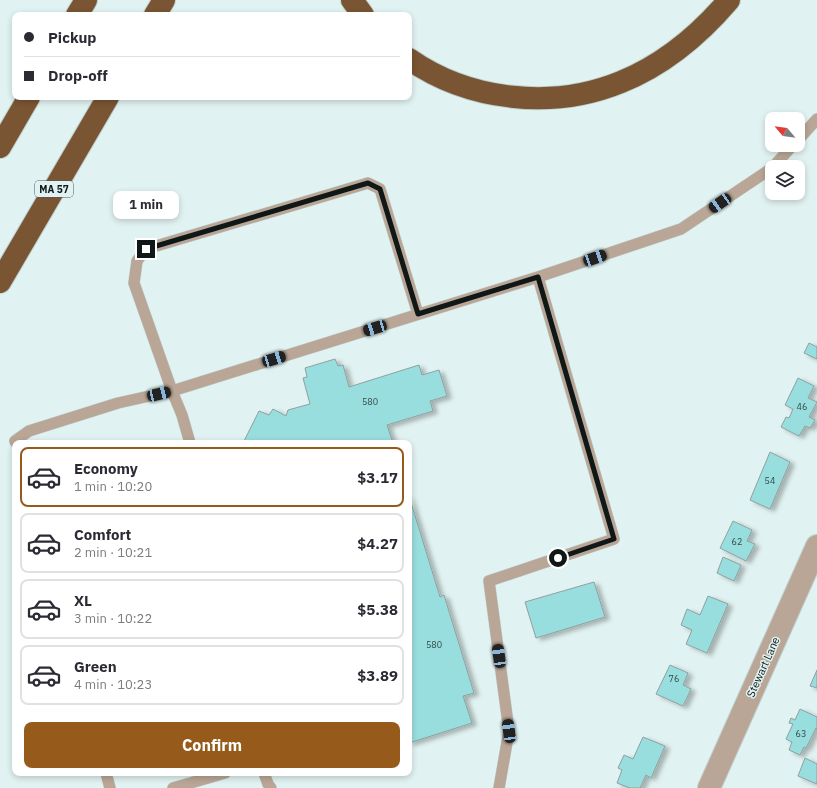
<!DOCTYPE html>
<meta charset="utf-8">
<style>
:root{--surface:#fff;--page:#f2f2f3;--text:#2b2b33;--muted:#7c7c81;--line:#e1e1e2;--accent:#965b1b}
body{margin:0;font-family:"IBM Plex Sans",sans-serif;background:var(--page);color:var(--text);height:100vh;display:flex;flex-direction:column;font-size:15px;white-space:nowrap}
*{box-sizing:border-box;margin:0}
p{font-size:13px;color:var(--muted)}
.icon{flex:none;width:22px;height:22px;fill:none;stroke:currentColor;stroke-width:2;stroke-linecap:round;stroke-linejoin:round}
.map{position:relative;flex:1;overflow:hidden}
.drawer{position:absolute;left:12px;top:440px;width:400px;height:336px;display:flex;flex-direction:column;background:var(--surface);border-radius:8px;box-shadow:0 2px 6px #0003}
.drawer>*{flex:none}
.banner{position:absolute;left:12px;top:12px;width:400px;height:88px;border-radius:8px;box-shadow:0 2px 6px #0003;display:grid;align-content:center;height:88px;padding:0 12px;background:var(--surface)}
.needle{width:26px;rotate:299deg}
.fabs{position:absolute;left:765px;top:112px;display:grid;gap:8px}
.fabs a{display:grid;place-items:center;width:40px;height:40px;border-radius:8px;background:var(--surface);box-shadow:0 2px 6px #0003;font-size:20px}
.end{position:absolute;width:18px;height:18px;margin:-9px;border:5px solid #101717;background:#fff;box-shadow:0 0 0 2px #fff}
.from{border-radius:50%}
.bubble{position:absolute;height:28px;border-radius:8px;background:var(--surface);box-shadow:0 2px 6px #0003;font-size:13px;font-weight:700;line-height:28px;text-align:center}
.car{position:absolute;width:12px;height:24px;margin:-12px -6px;border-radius:5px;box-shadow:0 0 3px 1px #0007;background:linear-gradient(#222 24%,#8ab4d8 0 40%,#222 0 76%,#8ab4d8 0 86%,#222 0)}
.banner b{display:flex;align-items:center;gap:14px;height:38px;font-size:15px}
.banner b+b{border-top:1px solid var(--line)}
.banner i{width:10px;height:10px;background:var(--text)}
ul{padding:7px 0 0;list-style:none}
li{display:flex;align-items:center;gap:12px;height:60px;margin:0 8px 6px;padding:0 4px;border:2px solid var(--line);border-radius:8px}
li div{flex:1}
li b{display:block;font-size:15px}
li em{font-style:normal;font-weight:700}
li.selected{border-color:var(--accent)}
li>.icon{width:36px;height:36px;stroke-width:1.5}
.cta{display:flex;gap:8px;margin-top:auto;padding:8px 12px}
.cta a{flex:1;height:46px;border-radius:8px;background:var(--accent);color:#fff;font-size:16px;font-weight:700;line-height:46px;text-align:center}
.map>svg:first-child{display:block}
.building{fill:#99dede;stroke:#8fa09f;filter:url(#shadow)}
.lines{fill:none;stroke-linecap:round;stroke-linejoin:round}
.lane-casing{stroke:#bfcfce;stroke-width:12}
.street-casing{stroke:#bfcfce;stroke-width:24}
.highway-casing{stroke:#bfcfce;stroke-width:24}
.lane{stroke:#b9a696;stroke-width:11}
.street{stroke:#b9a696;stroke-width:22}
.highway{stroke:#7a5533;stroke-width:22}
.route{stroke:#101717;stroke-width:5}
.labels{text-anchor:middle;stroke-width:3;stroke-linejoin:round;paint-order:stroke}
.number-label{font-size:9px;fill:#324949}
.shield{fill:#e0f2f1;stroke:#4e5958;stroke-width:1}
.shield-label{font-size:10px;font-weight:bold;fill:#101717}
.street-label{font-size:11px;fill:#101717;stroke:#e0f2f1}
</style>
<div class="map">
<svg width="817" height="788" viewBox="0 0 817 788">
<defs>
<filter id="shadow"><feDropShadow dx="4.5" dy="2.5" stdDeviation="2" flood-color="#0004"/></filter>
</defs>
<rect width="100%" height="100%" fill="#e0f2f1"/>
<path class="building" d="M809 343 817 347V359L804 353Z
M335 359 338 366 343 365 349 387 419 365 422 375 439 370 447 396 430 401 433 411 387 425 393 443H243L259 411 269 415 273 409 286 416 288 410 310 404 303 378 307 377 305 368Z
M798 378 814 386 808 398 817 402 809 417 815 420 810 428 805 426 799 436 781 427 786 417 789 418 793 409 785 405Z
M770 452 790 462 770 509 750 500Z
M409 496 440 597 444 595 474 693 463 696 472 723 409 743Z
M733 521 752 530 747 541 755 544 746 561 720 548Z
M723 557 741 565 734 581 717 573Z
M594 582 605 617 536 638 525 602Z
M708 596 728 604 707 653 686 644 692 630 681 625 687 609 700 615Z
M670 665 688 673 683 685 691 689 683 706 656 694Z
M817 670V688L810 686Z
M800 709 817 717V729L816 728 806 748 804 747 800 755 789 750 792 742 786 739 793 724 789 723 791 718 795 720Z
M643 737 665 746 651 778 646 775 640 788H630L617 783 622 770 618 768 624 755 633 759Z
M805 758 817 764V784L798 776Z"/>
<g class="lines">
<defs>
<path id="lane" d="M798 140 817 119
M773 167 793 145
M16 443 15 441 29 431 118 403 172 391 134 283 137 261 146 249 368 183 380 189 418 314
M190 443 182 415 172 391 538 277 681 229 772 168
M106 773 110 788
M264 773 268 784 271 788
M173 788 225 773
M499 788 509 731 489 581 614 539 538 277"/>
<path id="street" d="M709 788 817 546"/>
<path id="highway" d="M352 0 363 15
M77 15 86 0
M155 15 164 0
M409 59C469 101 553 110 621 82 663 65 700 34 729 0
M0 147 29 97
M0 282 108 97"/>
</defs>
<use href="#lane" class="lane-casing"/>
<use href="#street" class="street-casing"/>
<use href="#highway" class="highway-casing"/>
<use href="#lane" class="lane"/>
<use href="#street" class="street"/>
<use href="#highway" class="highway"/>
</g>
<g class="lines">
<path class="route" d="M146 249 368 183 380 189 418 314 538 277 614 539 558 558"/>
</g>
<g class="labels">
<g class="number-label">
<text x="370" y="405">580</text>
<text x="802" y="410">46</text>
<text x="770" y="484">54</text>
<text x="737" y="545">62</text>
<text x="434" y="648">580</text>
<text x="674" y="682">76</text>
<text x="801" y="737">63</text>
</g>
<rect class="shield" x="35" y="181" width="38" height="16" rx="3"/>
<g class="shield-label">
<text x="54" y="193">MA 57</text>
</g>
<g class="street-label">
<text transform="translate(763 667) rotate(-66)" y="4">Stewart Lane</text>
</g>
</g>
</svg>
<div class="fabs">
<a><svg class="needle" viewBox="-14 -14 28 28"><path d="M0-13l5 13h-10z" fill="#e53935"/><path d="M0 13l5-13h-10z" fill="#7c7c81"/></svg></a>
<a><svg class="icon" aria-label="layers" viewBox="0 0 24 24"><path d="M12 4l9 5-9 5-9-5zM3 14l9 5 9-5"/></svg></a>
</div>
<i class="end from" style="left:558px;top:558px"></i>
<i class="end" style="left:146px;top:249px"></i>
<div class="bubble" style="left:113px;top:191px;width:66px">1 min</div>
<i class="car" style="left:720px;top:203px;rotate:236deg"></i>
<i class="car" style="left:595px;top:258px;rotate:71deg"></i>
<i class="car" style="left:375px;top:328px;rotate:253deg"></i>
<i class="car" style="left:274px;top:359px;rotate:73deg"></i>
<i class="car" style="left:159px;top:394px;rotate:77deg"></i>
<i class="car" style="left:499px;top:656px;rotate:352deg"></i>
<i class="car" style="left:509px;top:731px;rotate:352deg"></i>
<div class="banner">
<b><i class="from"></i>Pickup</b>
<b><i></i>Drop-off</b>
</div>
<section class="drawer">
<ul>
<li class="selected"><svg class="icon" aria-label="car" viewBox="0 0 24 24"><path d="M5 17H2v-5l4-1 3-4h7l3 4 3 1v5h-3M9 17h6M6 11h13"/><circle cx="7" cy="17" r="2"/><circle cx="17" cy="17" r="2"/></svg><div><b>Economy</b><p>1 min · 10:20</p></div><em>$3.17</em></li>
<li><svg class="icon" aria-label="car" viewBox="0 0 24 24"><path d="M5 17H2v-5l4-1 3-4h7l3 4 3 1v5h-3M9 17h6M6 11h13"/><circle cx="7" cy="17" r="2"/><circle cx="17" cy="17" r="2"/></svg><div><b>Comfort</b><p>2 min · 10:21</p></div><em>$4.27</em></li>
<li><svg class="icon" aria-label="car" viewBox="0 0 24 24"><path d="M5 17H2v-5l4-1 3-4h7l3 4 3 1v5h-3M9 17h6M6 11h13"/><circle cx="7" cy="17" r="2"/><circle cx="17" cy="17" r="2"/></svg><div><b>XL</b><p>3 min · 10:22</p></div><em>$5.38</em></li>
<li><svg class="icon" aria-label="car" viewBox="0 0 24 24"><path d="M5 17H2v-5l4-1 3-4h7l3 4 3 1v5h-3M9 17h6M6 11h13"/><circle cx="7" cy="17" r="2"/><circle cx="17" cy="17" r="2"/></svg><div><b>Green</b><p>4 min · 10:23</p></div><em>$3.89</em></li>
</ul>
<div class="cta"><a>Confirm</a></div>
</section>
</div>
